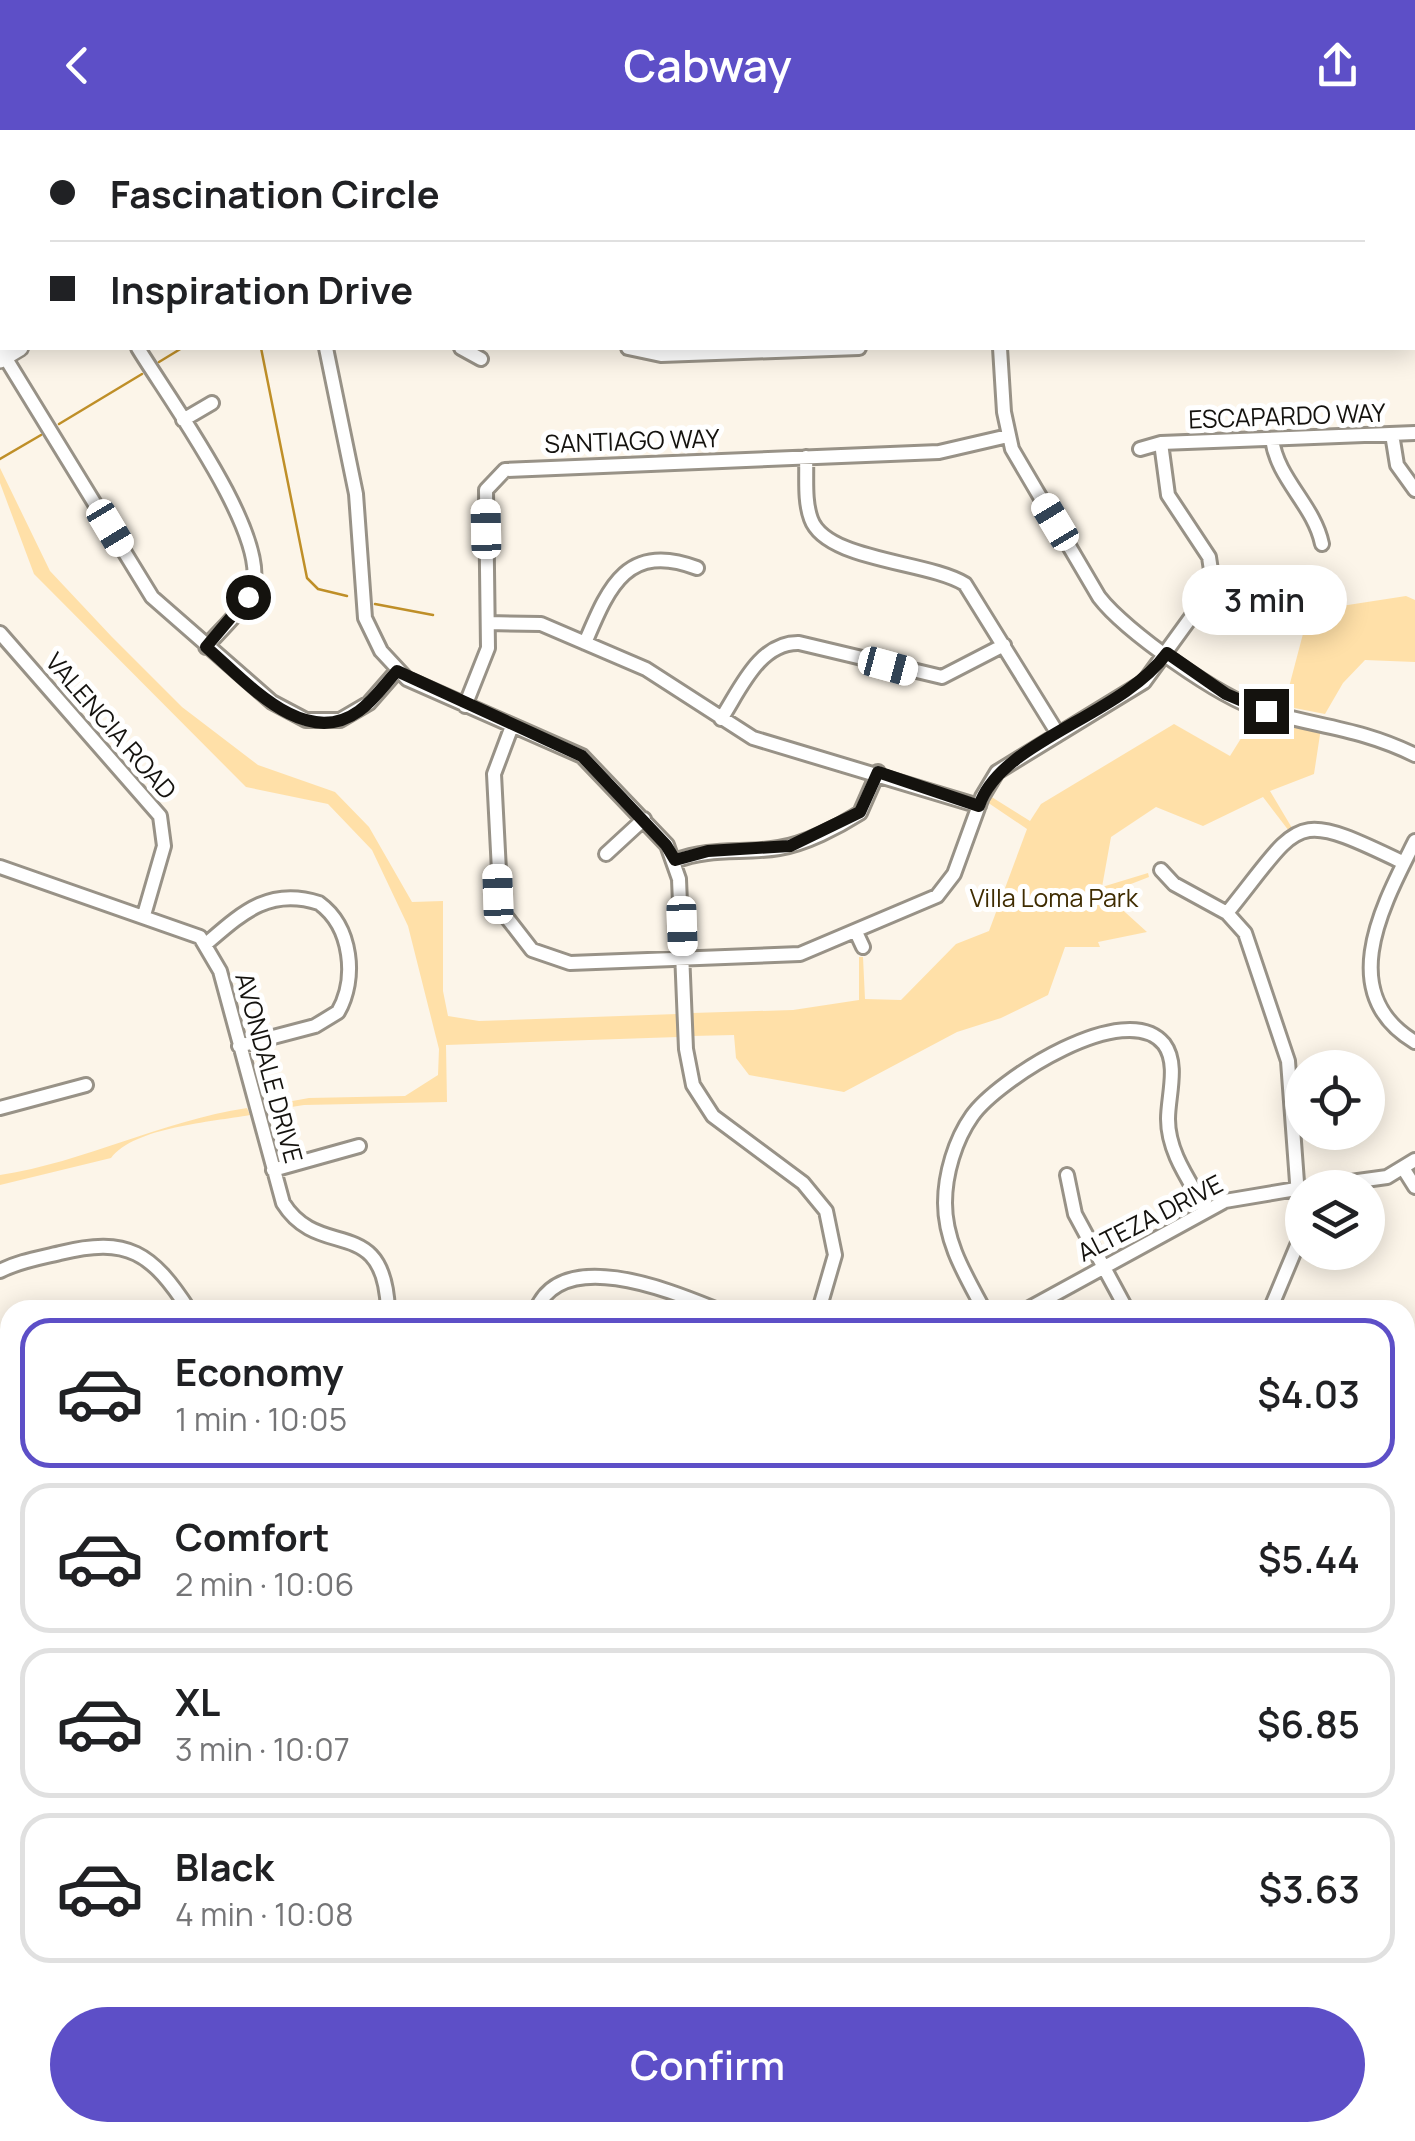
<!DOCTYPE html>
<meta charset="utf-8">
<style>
:root{--surface:#fff;--page:#f2f2f2;--text:#202124;--muted:#757577;--line:#e0e0e0;--accent:#5d4fc7}
body{margin:0;font-family:Manrope,sans-serif;background:var(--page);color:var(--text);height:100vh;display:flex;flex-direction:column;font-size:38px;white-space:nowrap}
*{box-sizing:border-box;margin:0}
p{font-size:32px;color:var(--muted)}
.icon{flex:none;width:55px;height:55px;fill:none;stroke:currentColor;stroke-width:2;stroke-linecap:round;stroke-linejoin:round}
.map{position:relative;flex:1;overflow:hidden}
.sheet{position:absolute;left:0px;top:1170px;width:1415px;height:842px;display:flex;flex-direction:column;background:var(--surface);border-radius:30px 30px 0 0;box-shadow:0 5px 25px #0003}
.sheet>*{flex:none}
.top-card{position:absolute;left:0px;top:0px;width:1415px;height:220px;box-shadow:0 5px 25px #0003;display:grid;align-content:center;height:220px;padding:0 50px;background:var(--surface)}
.fabs{position:absolute;left:1285px;top:920px;display:grid;gap:20px}
.fabs a{display:grid;place-items:center;width:100px;height:100px;border-radius:50%;background:var(--surface);box-shadow:0 5px 25px #0003;font-size:50px}
.end{position:absolute;width:45px;height:45px;margin:-22px;border:12px solid #14120e;background:#fff;box-shadow:0 0 0 5px #fff}
.from{border-radius:50%}
.bubble{position:absolute;height:70px;border-radius:35px;background:var(--surface);box-shadow:0 5px 25px #0003;font-size:32px;font-weight:600;line-height:70px;text-align:center}
.car{position:absolute;width:30px;height:60px;margin:-30px -15px;border-radius:12px;box-shadow:0 0 8px 2px #0007;background:linear-gradient(#fff 24%,#345 0 40%,#fff 0 76%,#345 0 86%,#fff 0)}
.top-card b{display:flex;align-items:center;gap:35px;height:95px;font-size:38px}
.top-card b+b{border-top:2px solid var(--line)}
.top-card i{width:25px;height:25px;background:var(--text)}
ul{padding:18px 0 0;list-style:none}
li{display:flex;align-items:center;gap:30px;height:150px;margin:0 20px 15px;padding:0 30px;border:5px solid var(--line);border-radius:30px}
li div{flex:1}
li b{display:block;font-size:38px}
li em{font-style:normal;font-weight:600}
li.on{border-color:var(--accent)}
li>.icon{width:90px;height:90px;stroke-width:1.5}
.cta{display:flex;gap:20px;margin-top:auto;padding:20px 50px}
.cta a{flex:1;height:115px;border-radius:60px;background:var(--accent);color:#fff;font-size:40px;font-weight:600;line-height:115px;text-align:center}
header{display:flex;justify-content:space-between;align-items:center;height:130px;padding:0 50px;background:var(--accent);color:#fff;font-size:45px;font-weight:600}
.map>svg:first-child{display:block}
.green{fill:#ffe0a8}
.lines{fill:none;stroke-linecap:round;stroke-linejoin:round}
.stream{stroke:#bf8f28;stroke-width:2.5}
.minor-casing{stroke:#989287;stroke-width:18}
.major-casing{stroke:#989287;stroke-width:20}
.minor{stroke:#fff;stroke-width:12}
.major{stroke:#fff;stroke-width:15}
.route{stroke:#14120e;stroke-width:12}
.labels{text-anchor:middle;stroke-width:10;stroke-linejoin:round;paint-order:stroke}
.street-label{font-size:25px;fill:#14120e;stroke:#fff}
.park-label{font-size:25px;fill:#3f2c01;stroke:#fff}
</style>
<header><svg class="icon" aria-label="back" viewBox="0 0 24 24"><path d="M15 5l-7 7 7 7"/></svg>Cabway<svg class="icon" aria-label="share" viewBox="0 0 24 24"><path d="M12 15V3M7 8l5-5 5 5M5 13v7h14v-7"/></svg></header>
<div class="map">
<svg width="1415" height="2011" viewBox="0 0 1415 2011">
<rect width="100%" height="100%" fill="#fcf5e9"/>
<path class="green" d="M0 338 50 441 112 507 182 577 258 635 335 662 369 697 412 772 443 771V861L448 886 479 891 677 884 678 907 446 915 447 972 304 975 266 981 265 976 309 968 405 966 438 945 439 919 408 796 372 720 328 674 246 657 34 444 0 353Z
M1406 466 1415 470V532L1365 530 1343 553 1325 584 1284 576 1309 481Z
M1255 586 1321 598 1314 644 1270 661 1292 698 1289 701 1263 667 1203 696 1156 677 1111 707 1102 757 1148 743 1149 747 1105 764 1147 802 1098 812 1100 817H1065L1048 865 1001 888 957 902 844 962 749 945 736 928 734 905 692 906V883L793 880 859 870V827H863L865 869 901 870 956 814 989 801 1027 699 987 672 990 666 1030 691 1041 674 1174 594 1230 626Z
M247 978 250 985C212 992 135 997 111 1028L0 1055V1045C85 1032 161 991 247 978Z
M1415 1944V2011H1364L1370 2003 1405 2002V1957Z"/>
<g class="lines">
<path class="stream" d="M261 218 307 448 318 459 347 466
M159 232 182 218
M59 294 142 244
M0 329 41 305
M375 474 433 485"/>
<defs>
<path id="minor" d="M126 0 127 2
M281 0 282 2
M405 0V2
M617 0 619 2
M919 0V2
M1044 0V2
M1395 0V2
M0 54 2 57
M0 83 2 76
M138 218C167 266 268 403 253 456 246 478 221 499 206 517
M326 218 356 364 365 488 381 521 407 549 582 626 667 715 679 749 686 919 693 955 713 986 803 1053 826 1081 835 1125 819 1180
M461 218 481 229
M628 218 661 225 859 218
M1000 218 1004 282 1012 319 1099 467C1125 501 1220 568 1261 580 1318 597 1360 598 1415 625
M0 219 152 467 272 572 306 590H340L369 573 397 541
M183 290 212 273
M1392 304 1397 335 1415 360
M1272 309C1277 349 1314 375 1322 414
M1140 319 1161 313 1415 303
M806 327C807 347 804 370 811 389 826 431 928 431 965 454L1058 604
M488 493 541 494 646 539 753 608 979 676
M0 503 160 686 164 716 144 785
M585 513C608 459 626 411 697 438
M465 576 488 518 486 360 505 340 939 322 1008 306
M721 589C740 560 759 512 799 513L942 547 1004 515
M512 596 494 644 501 780 532 820 570 833 800 824 937 766 954 744 982 667 997 642 1144 552 1205 468 1212 447 1209 427 1168 365 1161 313
M1415 711C1384 773 1333 863 1415 912
M606 724 644 689
M675 731C710 717 743 724 779 718 805 714 838 697 860 683L878 642
M0 737 200 807 220 841 283 1073C320 1132 384 1082 388 1180
M1161 740 1174 754 1227 783 1245 803 1288 931 1301 1106 1270 1180
M1227 783C1303 689 1290 678 1404 733
M856 802 863 817
M206 814C242 783 269 757 319 773 352 797 357 849 338 882L315 896 239 916
M0 978 86 955
M1403 1038 1415 1057
M273 1040 359 1016
M1067 1045 1075 1084 1127 1180
M1307 1058 1387 1047 1415 1030
M0 1141C19 1131 40 1128 60 1123 128 1106 152 1123 189 1180
M536 1180C563 1115 673 1162 718 1180
M984 1180C966 1146 945 1113 945 1073 945 1044 955 1010 972 986 997 950 1126 867 1164 914 1179 934 1168 966 1168 989 1168 1023 1190 1051 1206 1080
M1026 1180 1225 1071 1302 1058
M0 1283H10
M3 1421 10 1481
M0 1523 10 1520
M1405 1530H1415
M1405 1785 1415 1792
M1405 1827 1415 1818
M232 2002 252 2011
M730 2002 735 2011
M1123 2011 1175 2002"/>
<path id="major" d="M1291 0 1302 2
M576 2 579 0
M1412 10 1415 9
M0 230 20 218
M1405 1295 1415 1294
M0 1853 10 1846"/>
</defs>
<use href="#minor" class="minor-casing"/>
<use href="#major" class="major-casing"/>
<use href="#minor" class="minor"/>
<use href="#major" class="major"/>
</g>
<g class="lines">
<path class="route" d="M248 467 206 517C245 550 304 621 359 581 374 570 385 554 397 541L582 626 666 715 675 730 708 721 790 716 860 682 878 642 979 676C1001 610 1120 587 1167 523L1226 564 1266 581"/>
</g>
<g class="labels">
<g class="street-label">
<text transform="translate(1287 286) rotate(-2)" y="9">ESCAPARDO WAY</text>
<text transform="translate(632 311) rotate(-2)" y="9">SANTIAGO WAY</text>
<text transform="translate(111 596) rotate(49)" y="9">VALENCIA ROAD</text>
<text transform="translate(269 938) rotate(75)" y="9">AVONDALE DRIVE</text>
<text transform="translate(1150 1088) rotate(-27)" y="9">ALTEZA DRIVE</text>
</g>
<g class="park-label">
<text x="1054" y="777">Villa Loma Park</text>
</g>
</g>
</svg>
<div class="fabs">
<a><svg class="icon" aria-label="locate" viewBox="0 0 24 24"><circle cx="12" cy="12" r="6"/><path d="M12 2v4M12 18v4M2 12h4M18 12h4"/></svg></a>
<a><svg class="icon" aria-label="layers" viewBox="0 0 24 24"><path d="M12 4l9 5-9 5-9-5zM3 14l9 5 9-5"/></svg></a>
</div>
<i class="end from" style="left:248px;top:467px"></i>
<i class="end" style="left:1266px;top:581px"></i>
<div class="bubble" style="left:1182px;top:435px;width:165px">3 min</div>
<i class="car" style="left:1055px;top:392px;rotate:329deg"></i>
<i class="car" style="left:110px;top:398px;rotate:149deg"></i>
<i class="car" style="left:486px;top:399px;rotate:359deg"></i>
<i class="car" style="left:888px;top:536px;rotate:105deg"></i>
<i class="car" style="left:498px;top:764px;rotate:358deg"></i>
<i class="car" style="left:682px;top:796px;rotate:178deg"></i>
<div class="top-card">
<b><i class="from"></i>Fascination Circle</b>
<b><i></i>Inspiration Drive</b>
</div>
<section class="sheet">
<ul>
<li class="on"><svg class="icon" aria-label="car" viewBox="0 0 24 24"><path d="M5 17H2v-5l4-1 3-4h7l3 4 3 1v5h-3M9 17h6M6 11h13"/><circle cx="7" cy="17" r="2"/><circle cx="17" cy="17" r="2"/></svg><div><b>Economy</b><p>1 min · 10:05</p></div><em>$4.03</em></li>
<li><svg class="icon" aria-label="car" viewBox="0 0 24 24"><path d="M5 17H2v-5l4-1 3-4h7l3 4 3 1v5h-3M9 17h6M6 11h13"/><circle cx="7" cy="17" r="2"/><circle cx="17" cy="17" r="2"/></svg><div><b>Comfort</b><p>2 min · 10:06</p></div><em>$5.44</em></li>
<li><svg class="icon" aria-label="car" viewBox="0 0 24 24"><path d="M5 17H2v-5l4-1 3-4h7l3 4 3 1v5h-3M9 17h6M6 11h13"/><circle cx="7" cy="17" r="2"/><circle cx="17" cy="17" r="2"/></svg><div><b>XL</b><p>3 min · 10:07</p></div><em>$6.85</em></li>
<li><svg class="icon" aria-label="car" viewBox="0 0 24 24"><path d="M5 17H2v-5l4-1 3-4h7l3 4 3 1v5h-3M9 17h6M6 11h13"/><circle cx="7" cy="17" r="2"/><circle cx="17" cy="17" r="2"/></svg><div><b>Black</b><p>4 min · 10:08</p></div><em>$3.63</em></li>
</ul>
<div class="cta"><a>Confirm</a></div>
</section>
</div>
